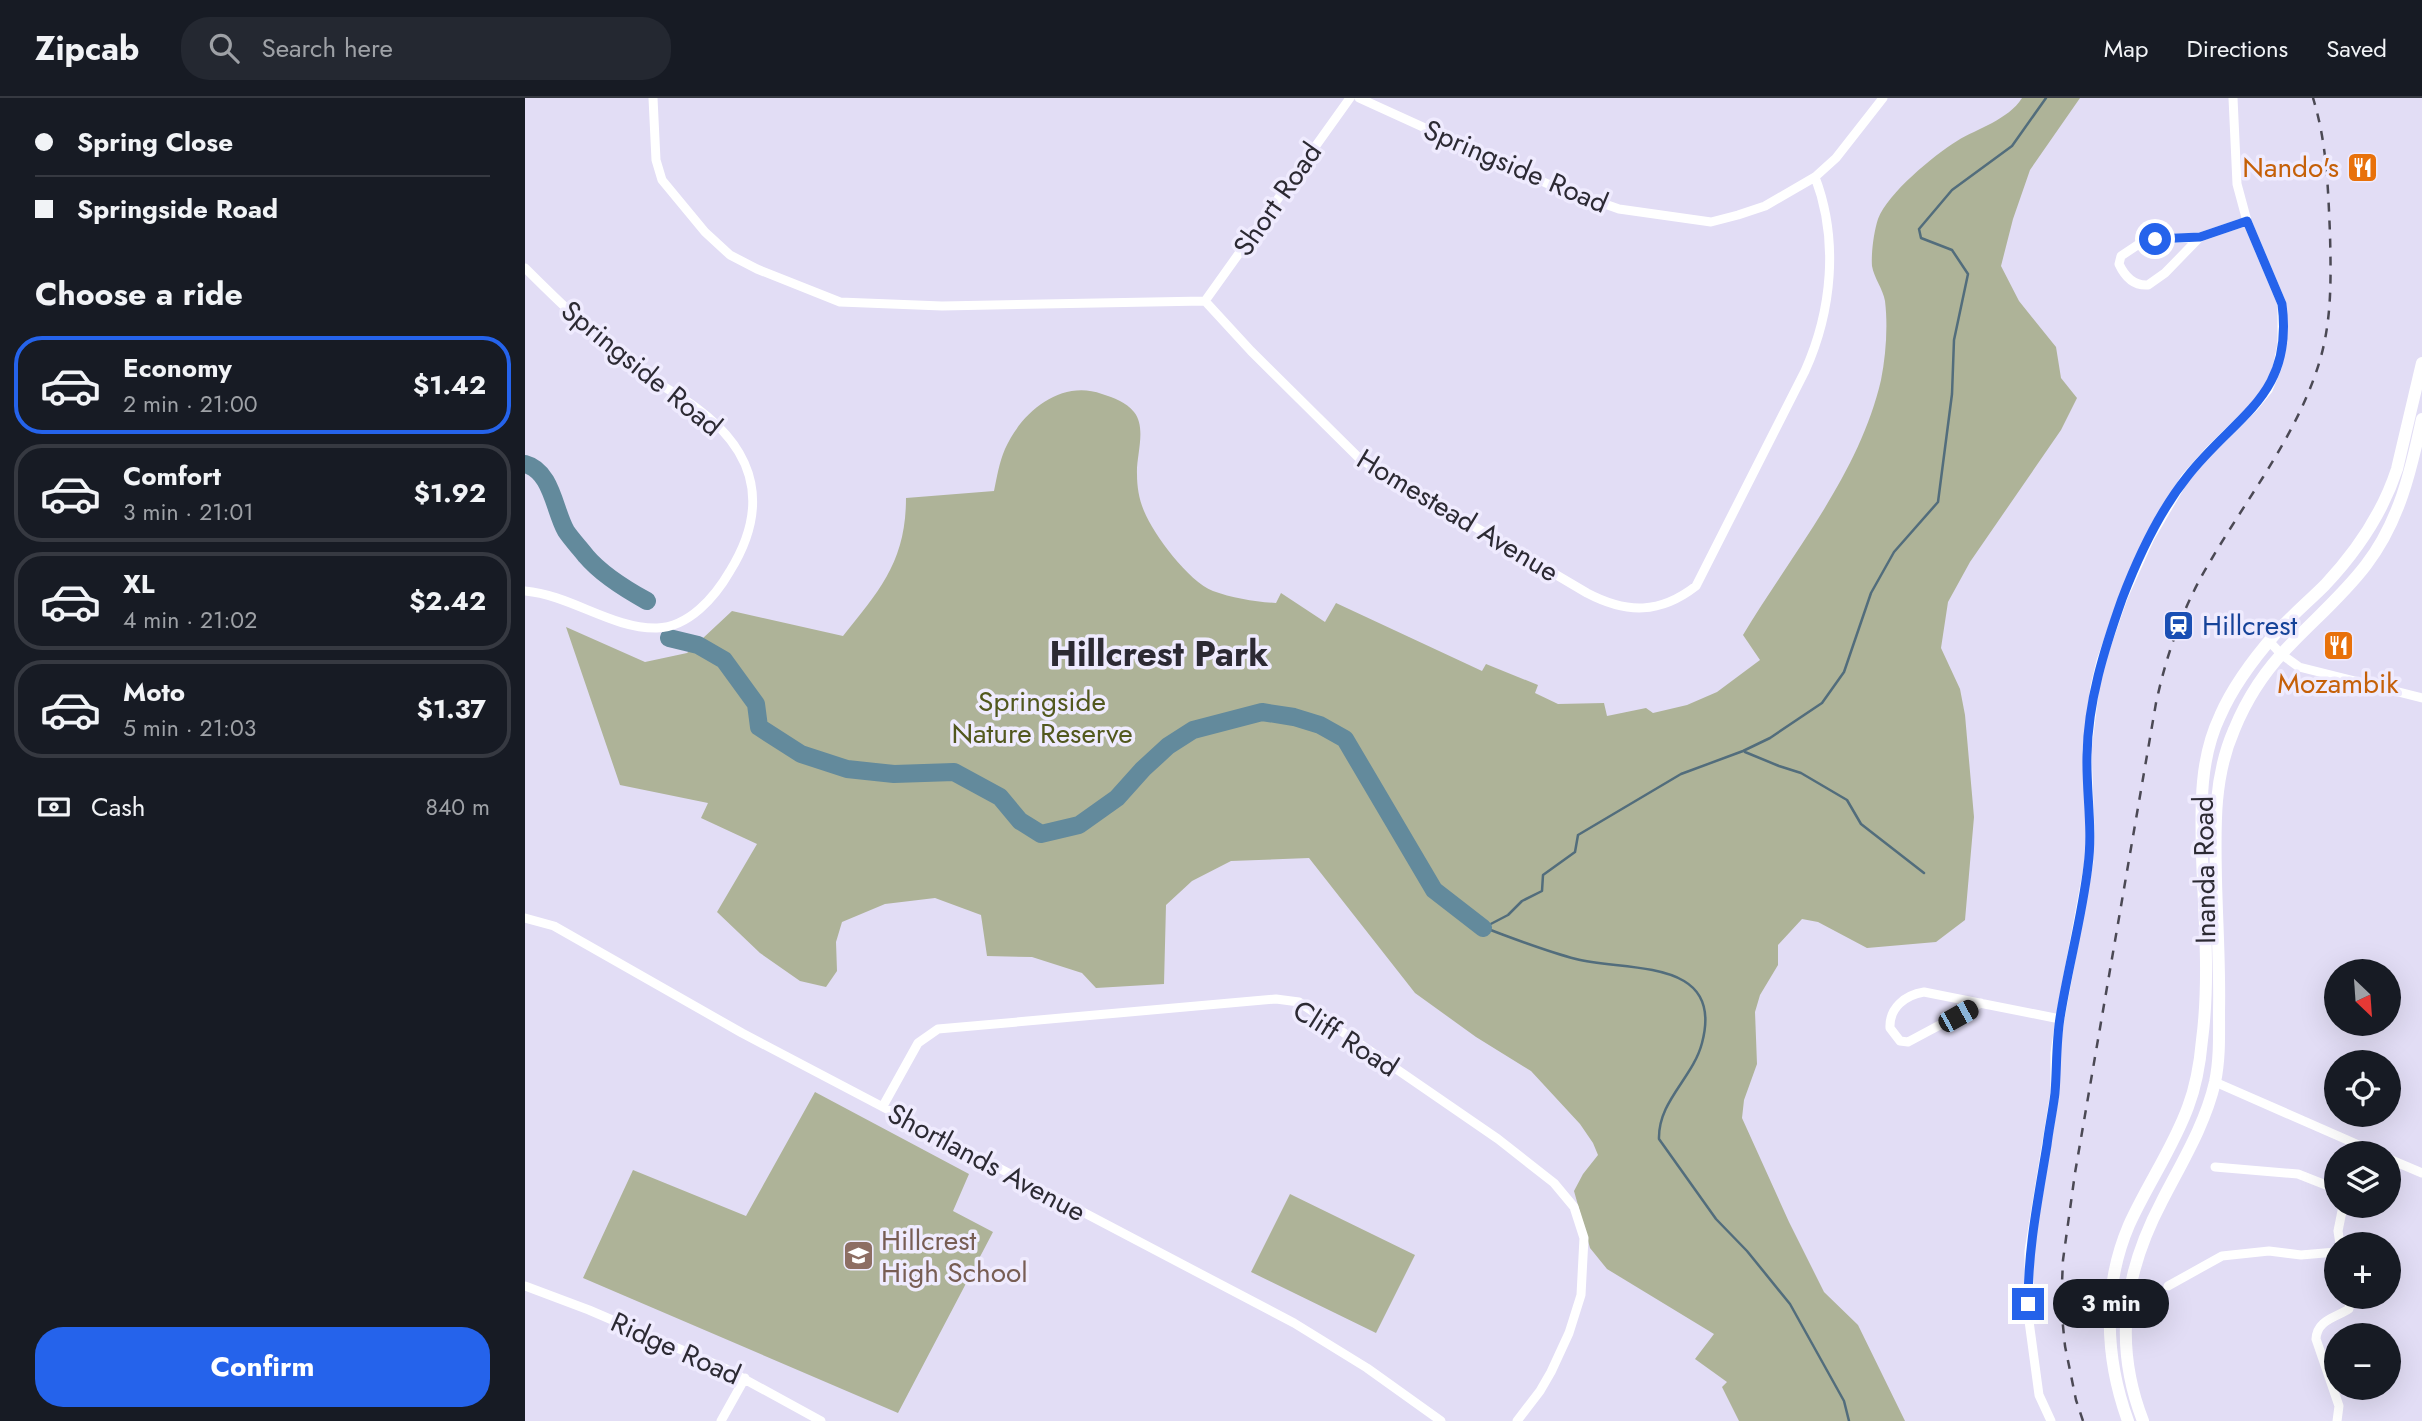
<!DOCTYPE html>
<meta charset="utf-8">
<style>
:root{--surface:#171b24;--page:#242831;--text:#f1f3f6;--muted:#9ea1a6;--line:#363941;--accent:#2563eb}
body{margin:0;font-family:Jost,sans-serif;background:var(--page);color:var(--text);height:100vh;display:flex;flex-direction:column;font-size:26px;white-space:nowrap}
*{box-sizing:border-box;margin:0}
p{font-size:23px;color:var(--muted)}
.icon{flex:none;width:38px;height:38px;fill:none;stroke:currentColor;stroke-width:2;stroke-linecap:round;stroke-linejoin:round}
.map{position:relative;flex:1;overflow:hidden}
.sheet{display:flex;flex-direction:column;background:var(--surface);width:525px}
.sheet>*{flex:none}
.banner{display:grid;align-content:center;height:154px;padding:0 35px;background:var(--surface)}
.needle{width:46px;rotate:155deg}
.controls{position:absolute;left:1799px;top:861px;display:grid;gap:14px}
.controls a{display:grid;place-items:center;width:77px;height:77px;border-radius:50%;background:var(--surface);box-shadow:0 7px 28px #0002;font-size:35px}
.end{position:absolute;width:32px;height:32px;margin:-16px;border:9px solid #2563eb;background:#fff;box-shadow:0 0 0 4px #fff}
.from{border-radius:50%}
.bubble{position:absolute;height:49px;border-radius:24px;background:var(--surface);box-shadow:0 7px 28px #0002;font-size:23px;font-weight:700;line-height:49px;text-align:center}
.car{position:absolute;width:21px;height:42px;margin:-21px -10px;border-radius:9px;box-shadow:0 0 5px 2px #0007;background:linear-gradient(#222 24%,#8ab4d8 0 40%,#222 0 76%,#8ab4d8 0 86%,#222 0)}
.banner b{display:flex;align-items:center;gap:24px;height:66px;font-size:26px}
.banner b+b{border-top:2px solid var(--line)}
.banner i{width:18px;height:18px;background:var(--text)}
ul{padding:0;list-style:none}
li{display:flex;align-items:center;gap:21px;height:98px;margin:0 14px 10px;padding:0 21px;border:4px solid var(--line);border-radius:28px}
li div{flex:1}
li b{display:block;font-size:26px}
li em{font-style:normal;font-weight:700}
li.current{border-color:var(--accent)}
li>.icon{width:63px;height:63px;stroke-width:1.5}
h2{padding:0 35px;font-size:32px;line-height:84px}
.pay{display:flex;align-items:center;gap:18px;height:77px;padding:0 35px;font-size:26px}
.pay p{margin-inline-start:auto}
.cta{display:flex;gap:14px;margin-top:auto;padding:14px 35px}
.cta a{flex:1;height:80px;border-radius:28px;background:var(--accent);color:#fff;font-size:28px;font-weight:700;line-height:80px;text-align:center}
header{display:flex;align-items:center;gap:42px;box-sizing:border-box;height:98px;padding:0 35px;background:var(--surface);border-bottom:2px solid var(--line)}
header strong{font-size:33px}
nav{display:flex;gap:38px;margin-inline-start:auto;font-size:24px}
.search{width:490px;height:63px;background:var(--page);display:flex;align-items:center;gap:18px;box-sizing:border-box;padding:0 24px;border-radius:28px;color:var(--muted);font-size:26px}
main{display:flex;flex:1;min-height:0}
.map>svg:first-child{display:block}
.green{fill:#aeb398}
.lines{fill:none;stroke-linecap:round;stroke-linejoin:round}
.stream{stroke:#526d7c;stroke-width:2.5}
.river{stroke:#638a9c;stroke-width:18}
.street{stroke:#fff;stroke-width:9}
.secondary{stroke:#fff;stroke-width:12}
.rail{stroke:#4b4954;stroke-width:2.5;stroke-dasharray:9 9;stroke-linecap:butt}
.route{stroke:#2563eb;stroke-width:9}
.labels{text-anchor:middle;stroke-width:7;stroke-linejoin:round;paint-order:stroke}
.street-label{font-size:28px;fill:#2c2a33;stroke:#efebfe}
.food-label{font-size:28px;fill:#c56008;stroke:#efebfe;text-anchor:end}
.transit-label{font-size:28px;fill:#164399;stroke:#efebfe;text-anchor:start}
.park-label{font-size:28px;fill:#52581e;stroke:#efebfe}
.education-label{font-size:28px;fill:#785e54;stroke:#efebfe;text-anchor:start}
.district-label{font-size:35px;font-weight:bold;fill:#2c2a33;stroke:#efebfe}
</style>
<header>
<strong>Zipcab</strong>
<div class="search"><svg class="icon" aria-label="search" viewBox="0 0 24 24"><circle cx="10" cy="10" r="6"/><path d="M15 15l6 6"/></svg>Search here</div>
<nav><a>Map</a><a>Directions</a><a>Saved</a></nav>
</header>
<main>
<section class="sheet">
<div class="banner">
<b><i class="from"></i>Spring Close</b>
<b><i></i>Springside Road</b>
</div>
<h2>Choose a ride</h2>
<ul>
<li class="current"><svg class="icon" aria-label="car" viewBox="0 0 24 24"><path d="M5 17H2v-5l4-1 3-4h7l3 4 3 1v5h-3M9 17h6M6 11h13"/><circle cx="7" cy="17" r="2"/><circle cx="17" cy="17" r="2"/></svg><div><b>Economy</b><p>2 min · 21:00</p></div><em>$1.42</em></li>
<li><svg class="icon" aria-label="car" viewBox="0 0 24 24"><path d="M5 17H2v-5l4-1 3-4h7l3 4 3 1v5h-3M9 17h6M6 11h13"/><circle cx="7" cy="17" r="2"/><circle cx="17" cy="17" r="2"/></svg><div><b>Comfort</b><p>3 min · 21:01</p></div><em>$1.92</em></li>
<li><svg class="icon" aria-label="car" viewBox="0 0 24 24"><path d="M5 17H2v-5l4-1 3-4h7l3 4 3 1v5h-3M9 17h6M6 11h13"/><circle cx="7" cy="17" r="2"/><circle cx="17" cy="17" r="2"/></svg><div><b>XL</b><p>4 min · 21:02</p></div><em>$2.42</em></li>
<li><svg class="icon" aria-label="car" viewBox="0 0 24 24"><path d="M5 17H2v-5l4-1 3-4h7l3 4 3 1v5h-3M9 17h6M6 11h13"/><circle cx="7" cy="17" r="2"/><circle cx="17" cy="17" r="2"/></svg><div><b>Moto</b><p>5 min · 21:03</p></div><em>$1.37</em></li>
</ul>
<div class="pay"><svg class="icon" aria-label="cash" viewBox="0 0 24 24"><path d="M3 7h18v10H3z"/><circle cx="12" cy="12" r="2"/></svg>Cash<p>840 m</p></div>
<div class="cta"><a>Confirm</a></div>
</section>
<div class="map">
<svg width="1897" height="1323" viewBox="0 0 1897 1323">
<rect width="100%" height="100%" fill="#e2ddf5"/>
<path class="green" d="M1497 0H1555L1505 72 1488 121 1476 168 1494 203 1531 249 1536 280 1552 300 1536 332 1445 464 1423 504 1416 550 1435 591 1440 617 1449 719 1440 822 1411 844 1342 850 1293 824 1277 821 1253 847V867L1235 897 1230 914 1232 966 1219 1002 1217 1020 1264 1124 1299 1194 1333 1227 1380 1323H1214L1197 1289 1202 1284 1170 1261 1189 1236 1082 1171 1065 1150 1049 1093 1058 1076 1073 1057 1068 1045 1055 1026 1006 973 951 939 890 895 784 760 706 763 667 783 641 807 639 886 571 890 557 875 507 859 462 858 456 817 410 800 360 806 317 824 311 844 312 873 301 889 275 883 235 855 192 814 232 746 176 720 183 705 95 687 41 529 120 564 162 555 207 513 318 538C355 492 381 463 381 400L469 393C472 379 474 365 480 351 496 315 535 281 577 296 589 300 601 304 609 314 622 330 611 358 612 376 612 389 614 401 619 413 629 437 663 483 688 493 707 500 731 504 751 505L756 495 800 524 811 505 957 573 961 566 1013 587 1010 595 1033 606 1079 605 1082 618 1121 610 1128 615 1162 607 1192 594 1235 562 1218 537C1267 455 1334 377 1356 282 1361 257 1363 228 1360 203 1358 191 1349 180 1347 168 1346 155 1349 133 1353 121 1363 95 1408 58 1432 43 1453 30 1483 22 1497 0Z
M290 994 444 1076 428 1113 468 1134 373 1315 58 1180 108 1072 221 1118Z
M765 1096 890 1157 851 1235 726 1174Z"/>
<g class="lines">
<path class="stream" d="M1220 654 1254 668 1276 675 1322 702 1336 726 1399 775
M958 830 983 817 997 803 1017 793 1018 777 1050 754 1053 737 1156 676 1218 653 1245 640 1297 605 1319 574 1346 495 1369 454 1413 404 1427 296 1429 242 1443 176 1427 152 1396 140 1394 131 1427 92 1487 48 1521 0
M960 830C990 841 1020 853 1051 861 1102 874 1200 859 1177 945 1168 980 1133 1003 1134 1041L1191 1121 1222 1153 1265 1206 1319 1303 1324 1323"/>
<path class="river" d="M0 366C27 373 29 412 41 433 47 442 55 450 61 458 77 477 102 492 122 503
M144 540 173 547 199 562 231 606 234 629 276 656 322 671 369 676 429 674 475 699 495 723 516 736 554 727 592 700 618 671 643 648 668 632 737 614 769 619 795 627 820 641 909 792 958 830"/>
<path class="street" d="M128 0 131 62 137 82 180 134 205 157 232 171 315 204 417 208 680 203 726 253 835 361 1062 495C1102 516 1135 516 1171 488L1280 273C1307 213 1314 142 1290 79
M834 0 1023 86 1094 111 1186 124 1213 117 1240 108 1290 79 1311 60 1358 0
M1675 139 1640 175 1623 187C1609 188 1600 179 1594 166L1596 158 1620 142 1675 139 1722 123
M0 170C32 202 66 235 102 264 124 281 150 294 173 311 232 355 244 410 205 473 190 499 164 529 132 530 87 531 46 497 0 493
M680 203 825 0
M1744 543 1756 556 1774 569 1897 600
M0 820 29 828 217 935 769 1225 842 1270 916 1323
M1456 905 1383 944 1375 943 1365 930C1364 910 1380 897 1399 894L1535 921
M1690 984 1852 1055
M358 1008 393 945 413 931 751 901 774 904 973 1041 1029 1085 1049 1109 1059 1140 1056 1197 1044 1235 1026 1274 1015 1293 992 1323
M1864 1061 1897 1075
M1690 1069 1773 1076 1811 1091
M1815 1146 1813 1133 1818 1108
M0 1188 64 1212 201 1271 296 1323
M1643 1188 1697 1158 1744 1153 1776 1157 1811 1154
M196 1323 220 1280
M1526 1323 1514 1297 1504 1223V1153L1530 994V955L1535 921 1564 764 1565 731 1562 652 1570 588 1576 563 1598 500 1625 440 1660 380 1685 352 1729 309 1743 292 1752 270 1757 246V206L1722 123 1712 86 1708 0
M1812 1323 1814 1308 1791 1241C1792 1222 1810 1220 1824 1211L1825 1199"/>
<path class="secondary" d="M1603 1323C1580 1260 1577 1190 1604 1127 1622 1087 1648 1050 1663 1009 1671 988 1675 965 1677 942 1685 881 1679 818 1677 757 1676 710 1674 662 1695 618 1708 588 1730 559 1751 535 1766 518 1784 503 1800 487 1831 454 1858 414 1872 371L1897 265
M1618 1323C1588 1246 1599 1175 1637 1103 1657 1064 1680 1027 1690 984 1695 960 1694 936 1694 913 1695 869 1692 826 1691 782 1690 731 1688 680 1709 632 1722 600 1741 571 1766 546 1791 520 1819 496 1841 467 1874 424 1886 373 1897 321"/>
<path class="rail" d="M1558 1323 1551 1302 1540 1248 1536 1208 1538 1162 1550 1075 1631 605C1642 554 1659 506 1686 462 1724 397 1773 336 1795 262 1807 221 1806 179 1805 136 1803 90 1802 45 1788 0"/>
</g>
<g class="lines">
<path class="route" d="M1503 1206C1503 1150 1513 1102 1522 1047 1524 1030 1528 1012 1530 995 1532 970 1531 945 1535 920 1543 869 1557 819 1563 768 1568 731 1561 694 1562 657 1563 603 1579 552 1597 501 1613 459 1634 414 1662 379 1710 317 1769 299 1757 206L1722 123 1675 139 1630 141"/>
</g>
<defs>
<symbol id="restaurant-square" viewBox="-11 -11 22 22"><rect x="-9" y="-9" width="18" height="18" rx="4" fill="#e8710a" stroke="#efebfe"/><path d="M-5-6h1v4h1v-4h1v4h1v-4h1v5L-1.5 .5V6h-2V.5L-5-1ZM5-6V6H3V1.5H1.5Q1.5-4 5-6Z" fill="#fff"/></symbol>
<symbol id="station-square" viewBox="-11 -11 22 22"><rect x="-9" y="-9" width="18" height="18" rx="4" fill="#1a4fb4" stroke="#efebfe"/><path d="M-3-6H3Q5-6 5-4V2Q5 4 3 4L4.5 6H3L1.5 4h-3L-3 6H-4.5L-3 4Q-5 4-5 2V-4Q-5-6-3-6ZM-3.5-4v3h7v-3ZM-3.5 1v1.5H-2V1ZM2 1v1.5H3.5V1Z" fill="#fff"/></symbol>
<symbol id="school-square" viewBox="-11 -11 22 22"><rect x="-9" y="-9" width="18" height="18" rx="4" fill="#8d6e63" stroke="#efebfe"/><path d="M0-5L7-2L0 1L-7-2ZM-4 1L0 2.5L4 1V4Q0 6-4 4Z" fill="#fff"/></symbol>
</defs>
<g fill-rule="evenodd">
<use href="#restaurant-square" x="1820" y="52" width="35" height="35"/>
<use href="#station-square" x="1636" y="510" width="35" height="35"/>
<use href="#restaurant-square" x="1796" y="530" width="35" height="35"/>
<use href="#school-square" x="316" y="1140" width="35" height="35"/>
</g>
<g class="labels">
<g class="street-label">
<text transform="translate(991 68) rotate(23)" y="10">Springside Road</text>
<text transform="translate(752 101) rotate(-55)" y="10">Short Road</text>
<text transform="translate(117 270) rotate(39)" y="10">Springside Road</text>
<text transform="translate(933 417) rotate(31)" y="10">Homestead Avenue</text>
<text transform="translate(1679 772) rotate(-91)" y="10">Inanda Road</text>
<text transform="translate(821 940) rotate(32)" y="10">Cliff Road</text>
<text transform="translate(462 1064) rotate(28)" y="10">Shortlands Avenue</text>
<text transform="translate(151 1250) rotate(24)" y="10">Ridge Road</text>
</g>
<g class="food-label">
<text x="1814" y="79">Nando's</text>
<text x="1813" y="595" text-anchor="middle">Mozambik</text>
</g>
<g class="transit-label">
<text x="1677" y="537">Hillcrest</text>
</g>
<g class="park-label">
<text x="517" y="613">Springside<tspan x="517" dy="32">Nature Reserve</tspan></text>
</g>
<g class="education-label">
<text x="356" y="1152">Hillcrest<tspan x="356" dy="32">High School</tspan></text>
</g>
<g class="district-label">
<text x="634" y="568">Hillcrest Park</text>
</g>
</g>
</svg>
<div class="controls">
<a><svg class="needle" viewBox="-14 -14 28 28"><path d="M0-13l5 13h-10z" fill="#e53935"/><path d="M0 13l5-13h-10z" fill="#9ea1a6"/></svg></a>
<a><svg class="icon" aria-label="locate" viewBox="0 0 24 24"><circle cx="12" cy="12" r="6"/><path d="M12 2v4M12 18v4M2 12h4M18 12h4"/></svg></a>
<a><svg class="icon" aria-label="layers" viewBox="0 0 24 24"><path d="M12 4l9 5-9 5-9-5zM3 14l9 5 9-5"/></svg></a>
<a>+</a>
<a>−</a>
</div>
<i class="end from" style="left:1630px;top:141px"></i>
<i class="end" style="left:1503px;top:1206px"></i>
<div class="bubble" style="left:1528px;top:1181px;width:116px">3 min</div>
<i class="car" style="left:1433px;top:918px;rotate:61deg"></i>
</div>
</main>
